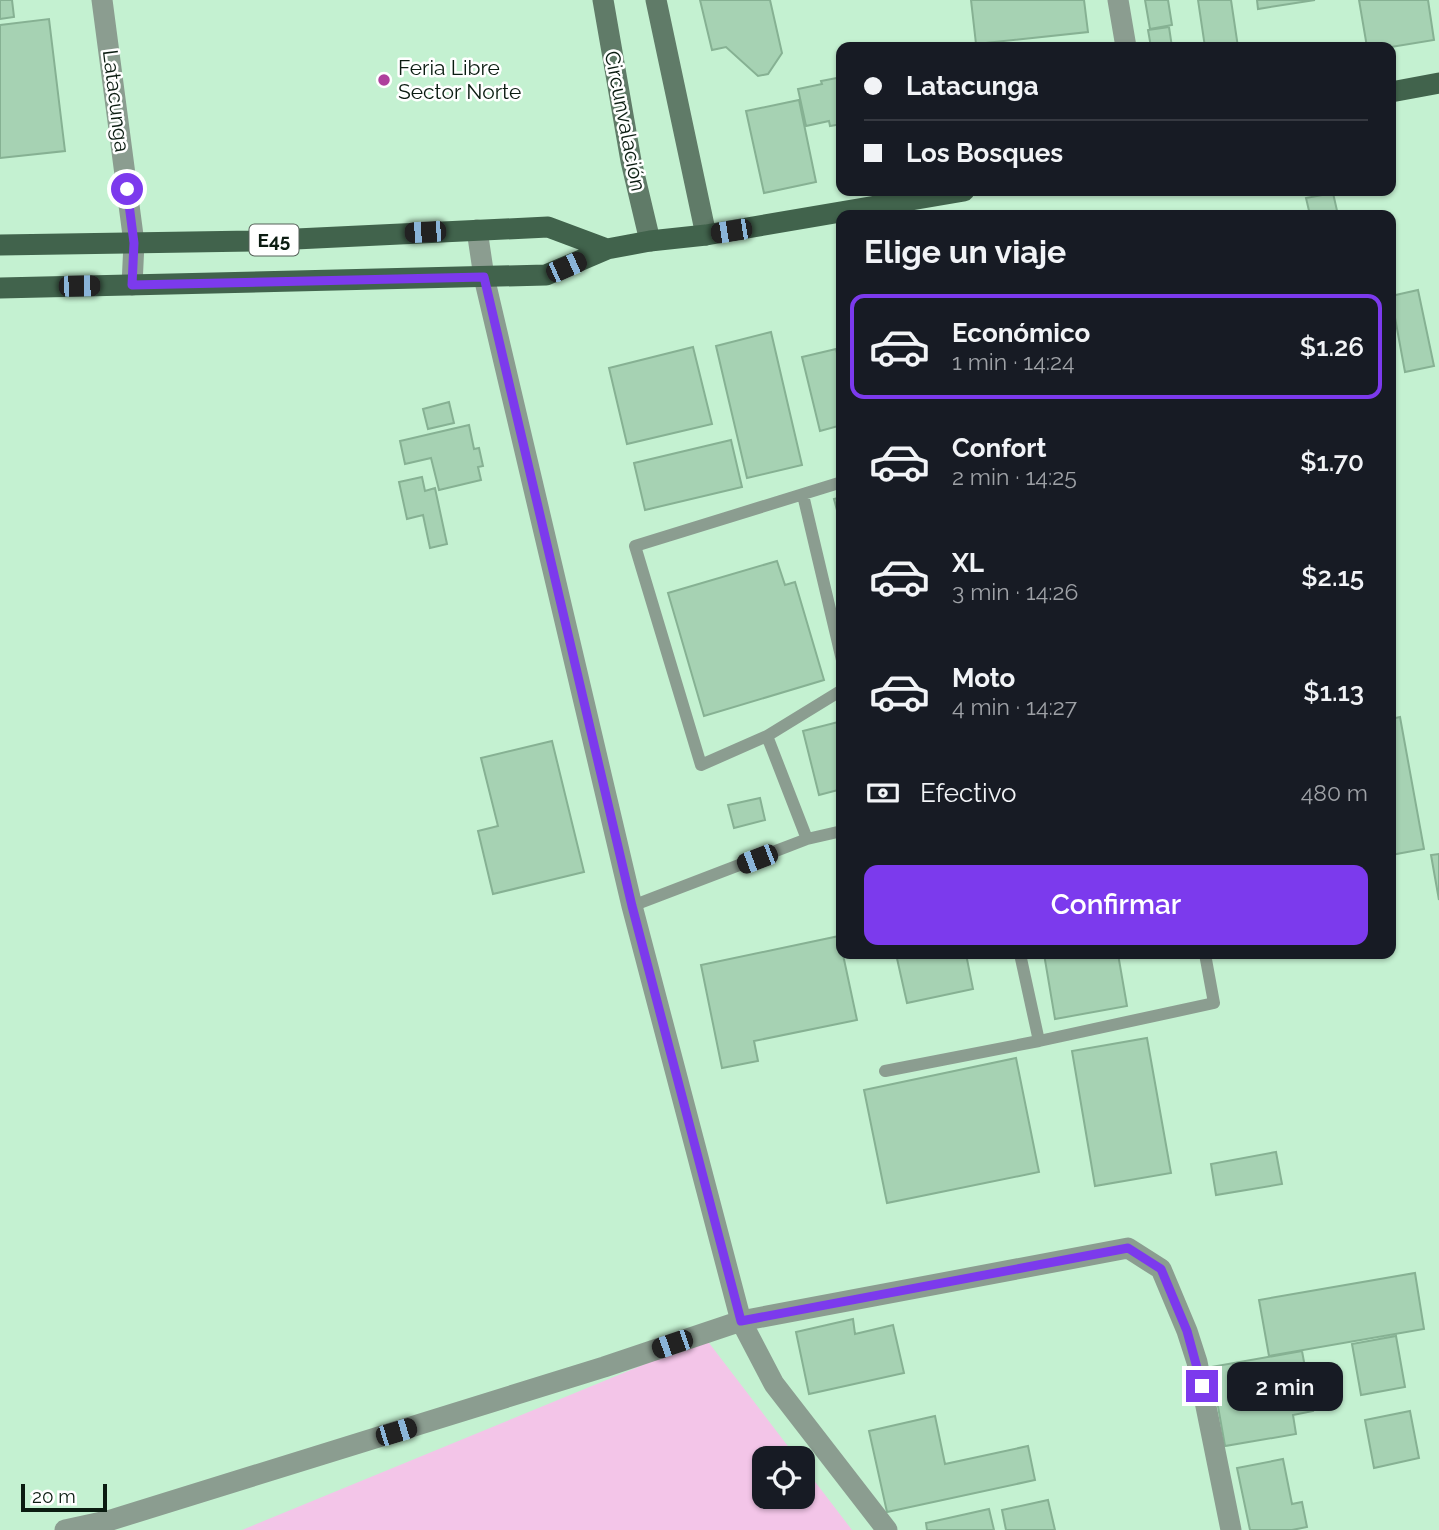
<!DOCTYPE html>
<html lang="es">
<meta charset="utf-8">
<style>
:root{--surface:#171b24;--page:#20242c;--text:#f1f3f6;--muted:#9ea1a6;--line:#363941;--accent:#7c3aed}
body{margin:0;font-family:Raleway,sans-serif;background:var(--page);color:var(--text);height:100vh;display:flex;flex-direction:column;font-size:26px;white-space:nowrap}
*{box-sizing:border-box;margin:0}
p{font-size:23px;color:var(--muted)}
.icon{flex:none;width:38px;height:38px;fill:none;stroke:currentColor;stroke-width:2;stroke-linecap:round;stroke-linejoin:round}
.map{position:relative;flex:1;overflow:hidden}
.details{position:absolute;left:836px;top:210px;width:560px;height:749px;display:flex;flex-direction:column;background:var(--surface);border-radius:14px;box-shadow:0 2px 5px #0004}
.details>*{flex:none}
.hud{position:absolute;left:836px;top:42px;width:560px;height:154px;border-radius:14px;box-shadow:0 2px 5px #0004;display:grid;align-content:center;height:154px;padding:0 28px;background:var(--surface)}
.controls{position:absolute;left:752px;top:1446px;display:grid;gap:14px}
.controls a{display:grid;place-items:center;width:63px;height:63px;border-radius:14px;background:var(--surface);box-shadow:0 2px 5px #0004;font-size:35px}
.scale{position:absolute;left:21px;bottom:18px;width:86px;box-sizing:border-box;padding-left:7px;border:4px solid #0b1c11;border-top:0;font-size:19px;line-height:24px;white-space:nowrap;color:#0b1c11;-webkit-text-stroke:5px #fff;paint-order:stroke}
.end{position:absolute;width:32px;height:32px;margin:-16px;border:9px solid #7c3aed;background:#fff;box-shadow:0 0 0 4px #fff}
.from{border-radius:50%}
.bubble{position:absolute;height:49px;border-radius:14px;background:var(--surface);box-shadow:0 2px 5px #0004;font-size:23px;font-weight:600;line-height:49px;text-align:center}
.car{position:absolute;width:21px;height:42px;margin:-21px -10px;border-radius:9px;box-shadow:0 0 5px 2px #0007;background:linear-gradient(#222 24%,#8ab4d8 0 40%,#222 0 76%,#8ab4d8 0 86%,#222 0)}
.hud b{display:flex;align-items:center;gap:24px;height:66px;font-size:26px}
.hud b+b{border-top:2px solid var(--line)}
.hud i{width:18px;height:18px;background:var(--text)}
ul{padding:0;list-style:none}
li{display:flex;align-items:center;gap:21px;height:105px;margin:0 14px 10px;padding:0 14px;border:4px solid transparent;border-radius:14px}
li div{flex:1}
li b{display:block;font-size:26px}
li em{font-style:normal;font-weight:600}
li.on{border-color:var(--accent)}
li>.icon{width:63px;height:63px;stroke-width:1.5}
h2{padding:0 28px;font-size:32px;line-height:84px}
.pay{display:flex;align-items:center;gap:18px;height:77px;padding:0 28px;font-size:26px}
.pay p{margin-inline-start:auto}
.button{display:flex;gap:14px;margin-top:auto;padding:14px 28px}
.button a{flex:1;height:80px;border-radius:14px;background:var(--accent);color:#fff;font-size:28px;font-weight:600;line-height:80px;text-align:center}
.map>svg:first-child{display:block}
.green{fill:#f3c5e8}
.building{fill:#a6d2b3;stroke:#86b193;stroke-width:2}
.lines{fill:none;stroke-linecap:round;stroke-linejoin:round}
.lane{stroke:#8b9d90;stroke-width:12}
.street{stroke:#8b9d90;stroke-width:21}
.secondary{stroke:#607b68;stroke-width:21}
.primary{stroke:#41634c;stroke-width:21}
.route{stroke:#7c3aed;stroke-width:9}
.poi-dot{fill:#ae3f9c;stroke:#fff;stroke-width:2.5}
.labels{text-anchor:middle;stroke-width:5;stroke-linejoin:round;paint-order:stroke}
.shield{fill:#fff;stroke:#546058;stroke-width:2}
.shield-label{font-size:19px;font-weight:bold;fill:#0b1c11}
.poi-label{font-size:21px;fill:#0b1c11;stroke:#fff;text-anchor:start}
.street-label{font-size:21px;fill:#0b1c11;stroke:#fff}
</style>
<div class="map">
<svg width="1439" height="1530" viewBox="0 0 1439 1530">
<rect width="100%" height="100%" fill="#c4f1d1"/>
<path class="green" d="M706 1339 797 1458H765V1496H803V1466L852 1530H242Z"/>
<path class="building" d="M0 0H12L14 17 0 19Z
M700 0H770L782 53 768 74 758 76 726 47 712 50Z
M971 0H1084L1088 32 976 44Z
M1145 0H1168L1172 25 1150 29Z
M1198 0H1231L1238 47H1205Z
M1257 0H1315L1258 9Z
M1359 0H1428L1434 40 1391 47H1367Z
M49 19 65 151 0 158V25Z
M1169 27 1172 47H1151L1148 30Z
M842 77V124L830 126 829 121 806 126 798 89 822 84 821 81Z
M799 100 816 182 764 193 746 111Z
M1333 193 1338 215H1310L1306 198Z
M1418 290 1434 366 1405 372 1391 296Z
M771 332 802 465 747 478 716 346Z
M693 347 712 424 627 444 609 368Z
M836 349 842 374V425L820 431 802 357Z
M449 402 454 423 428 429 423 409Z
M469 425 474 449 479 448 483 466 478 467 481 480 439 490 431 458 405 464 400 441Z
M731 440 742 487 645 510 634 463Z
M422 477 425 491 435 488 447 544 430 548 423 515 407 519 399 482Z
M842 497V529L834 499Z
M777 561 785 585 795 582 824 680 704 716 668 593Z
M1400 717 1424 849 1391 855V719Z
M842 721V789L819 795 803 731Z
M552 741 584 872 493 894 478 831 498 826 481 758Z
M760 798 765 820 734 828 728 805Z
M1439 854V900L1431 855Z
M839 936 857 1020 754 1041 758 1061 722 1068 701 965Z
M896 954H966L973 989 907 1003Z
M1044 954H1118L1127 1006 1055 1019Z
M1147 1038 1171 1173 1095 1186 1072 1051Z
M1016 1058 1039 1172 887 1203 864 1090Z
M1276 1152 1282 1184 1216 1195 1211 1164Z
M1415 1273 1424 1329 1269 1356 1259 1300Z
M853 1319 855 1334 893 1325 904 1373 809 1394 796 1332Z
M1396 1336 1405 1387 1361 1395 1352 1344Z
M1302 1351 1313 1411 1293 1415 1296 1434 1225 1446 1211 1367Z
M1410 1411 1419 1458 1374 1468 1365 1420Z
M935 1416 945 1464 1028 1446 1035 1480 887 1512 869 1431Z
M1283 1459 1292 1504 1302 1502 1307 1527 1292 1530H1250L1237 1468Z
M1048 1500 1055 1530H1006L1002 1510Z
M989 1509 994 1530H927L926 1523Z"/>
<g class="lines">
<path class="lane" d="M803 495 842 660
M767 736 701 765 635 546 842 482
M807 839 767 736 842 690
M632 906 807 839 842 831
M1020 954 1039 1041 1214 1003 1205 954
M885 1071 1039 1041"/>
<path class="street" d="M102 0 134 243 132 285
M1118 0 1126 47
M477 230 484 277 632 906 741 1321 774 1384 887 1530
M65 1530 111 1520 604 1367 741 1321 1128 1248 1161 1269 1187 1331 1197 1362 1231 1530"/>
<path class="secondary" d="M603 0 631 161 650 241
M656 0 706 235"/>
<path class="primary" d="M1391 92 1439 83
M0 245 253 241 548 227 607 249
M0 288 546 275 607 249 650 241 706 235 964 191"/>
</g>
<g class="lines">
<path class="route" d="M127 189 134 243 132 285 484 277 632 906 741 1321 1128 1248 1161 1269 1187 1331 1202 1386"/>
</g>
<circle class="poi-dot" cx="384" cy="80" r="7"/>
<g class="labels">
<rect class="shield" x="249.5" y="224.5" width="49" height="31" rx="5"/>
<g class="shield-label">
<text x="274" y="247">E45</text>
</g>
<g class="poi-label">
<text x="398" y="75">Feria Libre<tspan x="398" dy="24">Sector Norte</tspan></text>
</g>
<g class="street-label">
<text transform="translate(116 101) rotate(83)" y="7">Latacunga</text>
<text transform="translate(625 121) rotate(79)" y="7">Circunvalación</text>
</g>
</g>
</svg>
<div class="controls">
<a><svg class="icon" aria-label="locate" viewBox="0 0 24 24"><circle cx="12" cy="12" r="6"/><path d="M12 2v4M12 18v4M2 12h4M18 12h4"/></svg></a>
</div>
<div class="scale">20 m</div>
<i class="end from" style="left:127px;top:189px"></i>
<i class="end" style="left:1202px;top:1386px"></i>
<div class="bubble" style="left:1227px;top:1362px;width:116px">2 min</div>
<i class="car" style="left:731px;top:231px;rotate:261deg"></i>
<i class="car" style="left:425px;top:232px;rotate:267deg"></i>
<i class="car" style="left:566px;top:267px;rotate:66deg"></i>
<i class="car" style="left:79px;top:286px;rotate:89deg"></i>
<i class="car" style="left:757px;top:859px;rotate:249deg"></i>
<i class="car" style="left:672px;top:1344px;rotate:251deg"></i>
<i class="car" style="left:396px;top:1432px;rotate:73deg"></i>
<div class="hud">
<b><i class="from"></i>Latacunga</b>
<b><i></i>Los Bosques</b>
</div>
<section class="details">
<h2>Elige un viaje</h2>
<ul>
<li class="on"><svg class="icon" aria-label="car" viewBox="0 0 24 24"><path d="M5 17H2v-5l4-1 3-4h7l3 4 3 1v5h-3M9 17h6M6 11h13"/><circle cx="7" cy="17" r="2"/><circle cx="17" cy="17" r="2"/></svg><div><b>Económico</b><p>1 min · 14:24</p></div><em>$1.26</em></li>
<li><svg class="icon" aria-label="car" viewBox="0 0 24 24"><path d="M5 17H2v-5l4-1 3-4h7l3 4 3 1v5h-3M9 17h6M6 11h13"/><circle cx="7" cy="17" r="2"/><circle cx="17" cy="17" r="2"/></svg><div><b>Confort</b><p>2 min · 14:25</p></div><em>$1.70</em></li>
<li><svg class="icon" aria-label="car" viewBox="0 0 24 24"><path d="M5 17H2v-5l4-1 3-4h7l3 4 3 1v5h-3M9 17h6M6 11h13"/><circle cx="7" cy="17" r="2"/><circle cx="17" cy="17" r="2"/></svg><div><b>XL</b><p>3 min · 14:26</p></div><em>$2.15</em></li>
<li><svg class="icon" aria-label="car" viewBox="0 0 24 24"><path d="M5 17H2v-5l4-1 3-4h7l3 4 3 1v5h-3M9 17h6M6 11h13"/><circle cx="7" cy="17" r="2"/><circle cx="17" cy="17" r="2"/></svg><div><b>Moto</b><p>4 min · 14:27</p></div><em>$1.13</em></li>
</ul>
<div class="pay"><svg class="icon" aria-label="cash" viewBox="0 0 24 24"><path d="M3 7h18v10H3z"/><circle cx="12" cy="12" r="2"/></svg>Efectivo<p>480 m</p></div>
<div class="button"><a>Confirmar</a></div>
</section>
</div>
